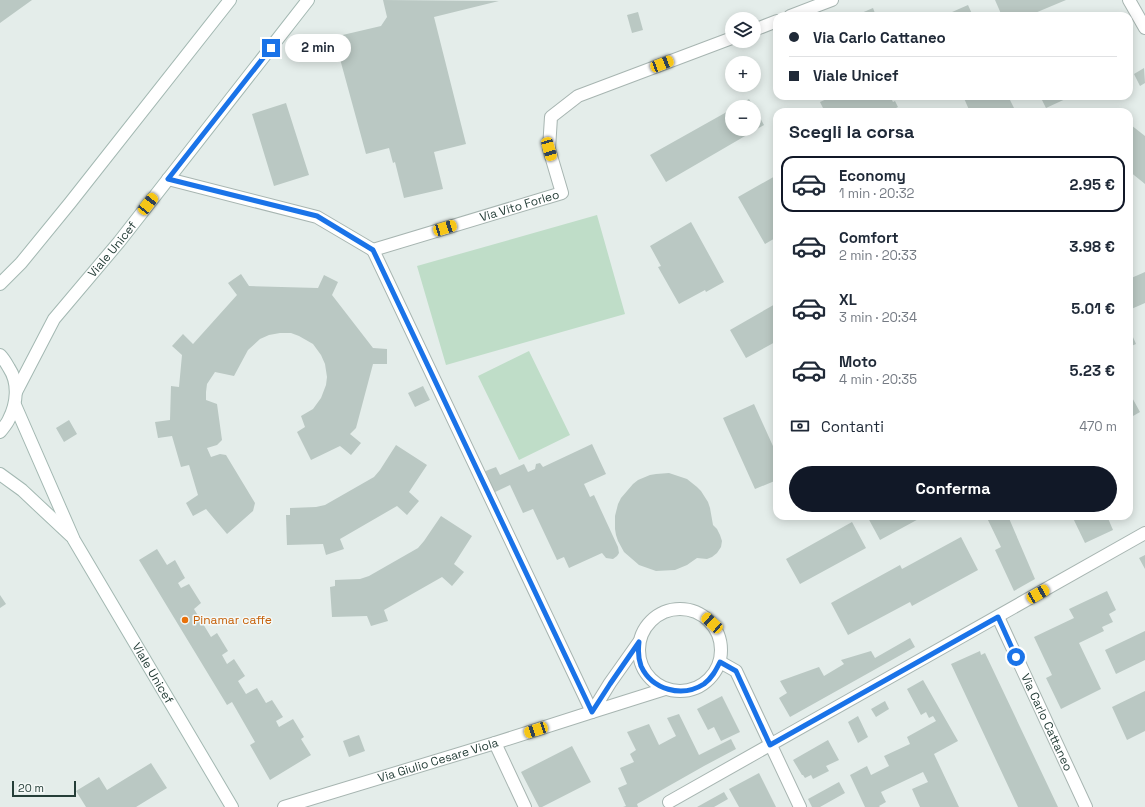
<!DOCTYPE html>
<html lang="it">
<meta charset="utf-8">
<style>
:root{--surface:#fff;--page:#f2f2f3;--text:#1f2937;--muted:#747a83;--line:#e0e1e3;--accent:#111827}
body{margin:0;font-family:"Space Grotesk",sans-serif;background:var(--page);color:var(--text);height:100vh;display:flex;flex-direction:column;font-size:15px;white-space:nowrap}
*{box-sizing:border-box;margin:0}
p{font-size:13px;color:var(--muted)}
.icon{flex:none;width:22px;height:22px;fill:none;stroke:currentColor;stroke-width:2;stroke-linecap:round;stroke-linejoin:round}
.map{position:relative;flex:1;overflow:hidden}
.sheet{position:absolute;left:773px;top:108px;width:360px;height:412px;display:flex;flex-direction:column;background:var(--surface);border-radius:12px;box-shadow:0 2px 10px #0003}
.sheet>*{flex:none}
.guide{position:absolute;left:773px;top:12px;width:360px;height:88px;border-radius:12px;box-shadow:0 2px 10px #0003;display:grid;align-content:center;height:88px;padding:0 16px;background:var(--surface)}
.tools{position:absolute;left:725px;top:12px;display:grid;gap:8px}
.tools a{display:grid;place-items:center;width:36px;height:36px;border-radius:50%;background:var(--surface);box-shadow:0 2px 10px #0003;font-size:20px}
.scale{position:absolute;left:12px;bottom:10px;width:64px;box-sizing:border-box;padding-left:4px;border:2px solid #253e38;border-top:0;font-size:11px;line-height:14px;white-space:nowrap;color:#253e38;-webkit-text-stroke:3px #f5f9f7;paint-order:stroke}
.end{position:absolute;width:18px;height:18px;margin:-9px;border:5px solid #1a73e8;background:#fff;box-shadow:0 0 0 2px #fff}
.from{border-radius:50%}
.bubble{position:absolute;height:28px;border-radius:14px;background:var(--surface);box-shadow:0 2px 10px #0003;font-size:13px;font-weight:700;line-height:28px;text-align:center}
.car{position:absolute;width:12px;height:24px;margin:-12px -6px;border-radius:5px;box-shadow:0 0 3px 1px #0007;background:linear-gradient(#f5c518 24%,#345 0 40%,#f5c518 0 76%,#345 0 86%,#f5c518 0)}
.guide b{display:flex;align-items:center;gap:14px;height:38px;font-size:15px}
.guide b+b{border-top:1px solid var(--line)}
.guide i{width:10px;height:10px;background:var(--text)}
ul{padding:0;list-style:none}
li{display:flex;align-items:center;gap:12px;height:56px;margin:0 8px 6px;padding:0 8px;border:2px solid transparent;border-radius:12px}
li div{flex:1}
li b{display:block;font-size:15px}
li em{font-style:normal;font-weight:700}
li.selected{border-color:var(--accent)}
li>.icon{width:36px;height:36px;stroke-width:1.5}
h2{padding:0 16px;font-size:18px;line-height:48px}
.pay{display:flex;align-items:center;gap:10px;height:44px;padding:0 16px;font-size:15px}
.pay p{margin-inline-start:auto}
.action{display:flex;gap:8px;margin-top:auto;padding:8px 16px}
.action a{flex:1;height:46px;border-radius:24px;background:var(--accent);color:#fff;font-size:16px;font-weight:700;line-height:46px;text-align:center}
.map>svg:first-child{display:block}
.green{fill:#bfddc8}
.building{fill:#bac8c3}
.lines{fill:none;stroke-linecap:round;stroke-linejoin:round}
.street-casing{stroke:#a7b5b1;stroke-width:14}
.secondary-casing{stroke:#a3b8b2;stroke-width:14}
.street{stroke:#fff;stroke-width:12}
.secondary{stroke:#fff;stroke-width:12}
.route{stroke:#1a73e8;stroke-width:5}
.food-dot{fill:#e8710a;stroke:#f5f9f7;stroke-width:1.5}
.labels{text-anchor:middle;stroke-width:3;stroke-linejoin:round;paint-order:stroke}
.street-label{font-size:12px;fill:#253e38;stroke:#f5f9f7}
.food-label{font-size:12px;fill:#c56008;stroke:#f5f9f7;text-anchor:start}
</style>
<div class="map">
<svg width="1145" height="807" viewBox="0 0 1145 807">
<rect width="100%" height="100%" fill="#e4edea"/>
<path class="green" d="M597 215 625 314 446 365 417 266Z
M529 351 570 435 519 460 478 376Z"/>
<path class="building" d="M0 0H32L0 23Z
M383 0 499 1 434 17 466 144 434 152 443 189 404 198 395 162 393 163 389 148 366 154 334 37 381 26 387 17Z
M995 0H1066L1035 13 1036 16H1002Z
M968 5 973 16H943Z
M873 8 876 16H860L859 14Z
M638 12 643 30 632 33 627 15Z
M747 57 750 63H735Z
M1144 68 1145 83 1140 86 1134 74Z
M833 96H890L893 102 895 101 898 107 892 110 893 112H825L820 102Z
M963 96H1008L1016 112H970Z
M1040 96H1072L1046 108Z
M749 99 754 107H735Z
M286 103 309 175 274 186 252 114Z
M754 107 764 125 666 182 650 155 732 109V129H754Z
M1131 125 1145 136V184L1129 171V127Z
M777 175V237L765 244 738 197Z
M691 222 724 282 706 292 705 290 679 304 658 267 661 266 650 246Z
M1145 272V303L1129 310V279Z
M241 274 249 286 318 288 324 275 338 282 332 295 373 348 387 349V364H373L356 428 350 434 361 443 351 455 340 446 311 460 297 432 305 427 301 416 313 409 321 398 326 385 327 377 325 364 321 355 313 344 299 336 291 333H280L269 335 260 339 248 350 234 376 215 372 207 384 206 392V400L217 404 222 440 217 445 207 448 211 457 220 454 226 455 255 503 253 511 227 534 206 509 193 516 186 503 198 495 189 465 181 467 172 436 158 438 155 422 170 420 171 386 179 387 182 355 172 346 183 334 193 344 237 295 228 283Z
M777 303V341L746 358 730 330Z
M1129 328 1136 344 1129 347Z
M423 386 430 400 415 407 408 393Z
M1129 392 1140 412 1133 416 1129 408Z
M754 404 777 455V480L755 489 723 418Z
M69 420 77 434 64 442 56 428Z
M592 444 606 474 584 484 590 497 594 495 618 547 619 553 617 556 613 559 606 558 602 553 569 568 564 557 557 560 533 509 523 513 510 485 493 493 483 472 496 467 500 475 524 464 528 472 535 469 536 464 540 463 543 467Z
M396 445 427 465 409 492 419 501 407 515 397 506 340 539 344 549 326 555 323 544 287 545 286 515H290V508L316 507 325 505 374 477 380 470Z
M669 473 687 479 697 487 701 491 708 502 710 508 713 525 717 529 720 535 722 541 721 547 717 553 712 557 707 559 697 558 687 565 675 570 656 571 639 565 624 552 618 541 616 535 615 529V516L618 504 621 498 633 484 638 480 650 475 656 474Z
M441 516 472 536 454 564 464 572 452 586 442 577 384 610 388 621 371 626 367 616 332 617 330 587 335 586V580L360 579 369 576 418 548 424 541Z
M867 516H924L880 540Z
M991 516H1008L1035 579 1014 591 995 550 1001 547 987 518Z
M1072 516H1107L1113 530 1085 543Z
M852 522 866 548 800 584 786 559Z
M961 537 978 570 912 606 910 602 848 635 831 603 900 565 902 569Z
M157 549 167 565 175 560 185 578 178 583 181 588 189 584 201 603 194 609 211 637 217 633 228 651 222 655 227 664 234 659 245 676 238 681 246 694 257 688 266 703 272 700 283 717 276 721 279 727 293 719 304 737 301 739 311 755 270 780 250 745 255 742 232 702 227 705 139 560Z
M1145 555V569L1139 558Z
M1107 591 1116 610 1109 614 1113 622 1102 627 1104 631 1079 643 1101 689 1061 709 1046 678 1052 675 1034 637 1074 618 1069 609Z
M0 595 6 604 0 608Z
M1145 631V660L1116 674 1105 650Z
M910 638 915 647 790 717 779 698 787 693 780 681 819 667 824 676 844 664 841 660 871 651 875 658Z
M980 651 981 655 985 653 1058 807H1018L951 664Z
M923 680 958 741 934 754 959 807H920L912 789 928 782 923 772 881 792 886 802 879 806 880 807H865L850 775 867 766 871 775 889 766 884 756 910 744 907 737 936 721 933 716 929 718 926 712 921 715 907 689Z
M1145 691V731L1127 740 1112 707Z
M722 696 740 732 721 741 714 727 708 730 697 709Z
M885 701 889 709 876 717 871 709Z
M679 714 699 755 731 739 736 749 704 766 637 804 638 807H623L626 806 618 788 627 784 620 768 634 762 630 754 636 750 627 732 649 724 659 745 676 736 667 718Z
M858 716 868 737 858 743 848 722Z
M359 735 365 751 349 757 343 741Z
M828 740 839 760 826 766 829 771 813 779 811 775 805 778 803 775H802L793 760Z
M572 746 591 782 542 807H539L521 772Z
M151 763 167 788 136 807H86L76 791 99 777 107 790Z
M759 773 776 807H739L729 789Z
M839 782 845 793 820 807H812L808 799Z
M724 792 728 799 714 807H697Z"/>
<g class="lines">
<defs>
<g id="street">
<path d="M1129 0 1145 28"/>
<path d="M790 16 832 0"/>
<path d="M754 30 777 21"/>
<path d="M168 179 317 217 373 250"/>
<path id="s1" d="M373 250 562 193 549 149 551 117 578 96 732 38"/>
<circle cx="680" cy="650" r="41"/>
<path id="s2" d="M998 617 1086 807"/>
<path d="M639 642 610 683 592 712 665 689"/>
<path d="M720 662 736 671 800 807"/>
<path d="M495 743 525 807"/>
<path d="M669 802 1145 533"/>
<path id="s3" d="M284 807 495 743 592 712 373 250"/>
</g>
<g id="secondary">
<path d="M0 284 21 263 70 203 230 0"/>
<path d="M0 355C4 359 6 363 9 368 19 383 17 403 9 419 7 424 3 428 0 432"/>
<path id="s4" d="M16 392 54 319 119 242 308 0"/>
<path id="s5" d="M15 405 74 540 232 807"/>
<path d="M0 474 22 490 71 536"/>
</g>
</defs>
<use href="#street" class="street-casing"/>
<use href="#secondary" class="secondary-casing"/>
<use href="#street" class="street"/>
<use href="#secondary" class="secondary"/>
</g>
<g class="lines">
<path class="route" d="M271 48 168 179 317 216 373 250 592 712 610 684 639 642C638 650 638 658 641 666 652 690 682 698 704 684 712 678 716 670 720 662L736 671 770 745 998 617 1016 657"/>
</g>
<circle class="food-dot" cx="185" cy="620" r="4"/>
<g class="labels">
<g class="street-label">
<text dy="4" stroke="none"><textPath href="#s1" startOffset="153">Via Vito Forleo</textPath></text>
<text dy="4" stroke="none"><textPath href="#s4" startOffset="173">Viale Unicef</textPath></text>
<text dy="4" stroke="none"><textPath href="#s5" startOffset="302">Viale Unicef</textPath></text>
<text dy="4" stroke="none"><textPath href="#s2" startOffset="116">Via Carlo Cattaneo</textPath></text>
<text dy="4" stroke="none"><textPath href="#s3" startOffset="161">Via Giulio Cesare Viola</textPath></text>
</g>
<g class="food-label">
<text x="193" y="624">Pinamar caffe</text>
</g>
</g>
</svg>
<div class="tools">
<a><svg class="icon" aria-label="layers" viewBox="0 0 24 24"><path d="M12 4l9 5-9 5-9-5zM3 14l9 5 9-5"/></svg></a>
<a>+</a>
<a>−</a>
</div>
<div class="scale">20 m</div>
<i class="end from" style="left:1016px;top:657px"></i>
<i class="end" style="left:271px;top:48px"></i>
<div class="bubble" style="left:285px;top:34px;width:66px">2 min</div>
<i class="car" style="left:662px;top:64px;rotate:69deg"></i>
<i class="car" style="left:549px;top:149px;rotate:164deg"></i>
<i class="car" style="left:148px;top:204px;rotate:38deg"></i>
<i class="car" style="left:445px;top:228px;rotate:73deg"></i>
<i class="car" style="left:1038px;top:594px;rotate:60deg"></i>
<i class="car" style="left:712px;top:623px;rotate:312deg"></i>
<i class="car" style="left:536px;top:730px;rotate:252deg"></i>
<div class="guide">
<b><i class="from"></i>Via Carlo Cattaneo</b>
<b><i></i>Viale Unicef</b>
</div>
<section class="sheet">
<h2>Scegli la corsa</h2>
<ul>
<li class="selected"><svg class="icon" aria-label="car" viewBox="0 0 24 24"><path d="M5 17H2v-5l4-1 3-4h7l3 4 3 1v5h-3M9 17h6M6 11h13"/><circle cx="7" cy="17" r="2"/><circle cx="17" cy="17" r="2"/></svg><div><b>Economy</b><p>1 min · 20:32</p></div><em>2.95 €</em></li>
<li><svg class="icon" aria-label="car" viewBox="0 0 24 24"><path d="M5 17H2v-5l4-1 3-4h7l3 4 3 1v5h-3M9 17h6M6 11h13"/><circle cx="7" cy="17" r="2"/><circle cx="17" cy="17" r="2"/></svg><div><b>Comfort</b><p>2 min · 20:33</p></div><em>3.98 €</em></li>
<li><svg class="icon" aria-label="car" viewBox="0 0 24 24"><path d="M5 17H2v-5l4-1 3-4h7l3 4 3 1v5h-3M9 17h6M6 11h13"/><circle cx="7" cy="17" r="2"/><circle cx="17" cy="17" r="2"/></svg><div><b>XL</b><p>3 min · 20:34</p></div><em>5.01 €</em></li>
<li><svg class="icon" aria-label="car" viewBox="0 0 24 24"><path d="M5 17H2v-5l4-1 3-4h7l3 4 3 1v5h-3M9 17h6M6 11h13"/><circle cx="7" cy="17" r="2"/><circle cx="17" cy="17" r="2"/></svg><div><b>Moto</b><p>4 min · 20:35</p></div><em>5.23 €</em></li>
</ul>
<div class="pay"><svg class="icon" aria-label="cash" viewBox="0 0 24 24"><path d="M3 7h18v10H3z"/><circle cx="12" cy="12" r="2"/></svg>Contanti<p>470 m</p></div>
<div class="action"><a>Conferma</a></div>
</section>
</div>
